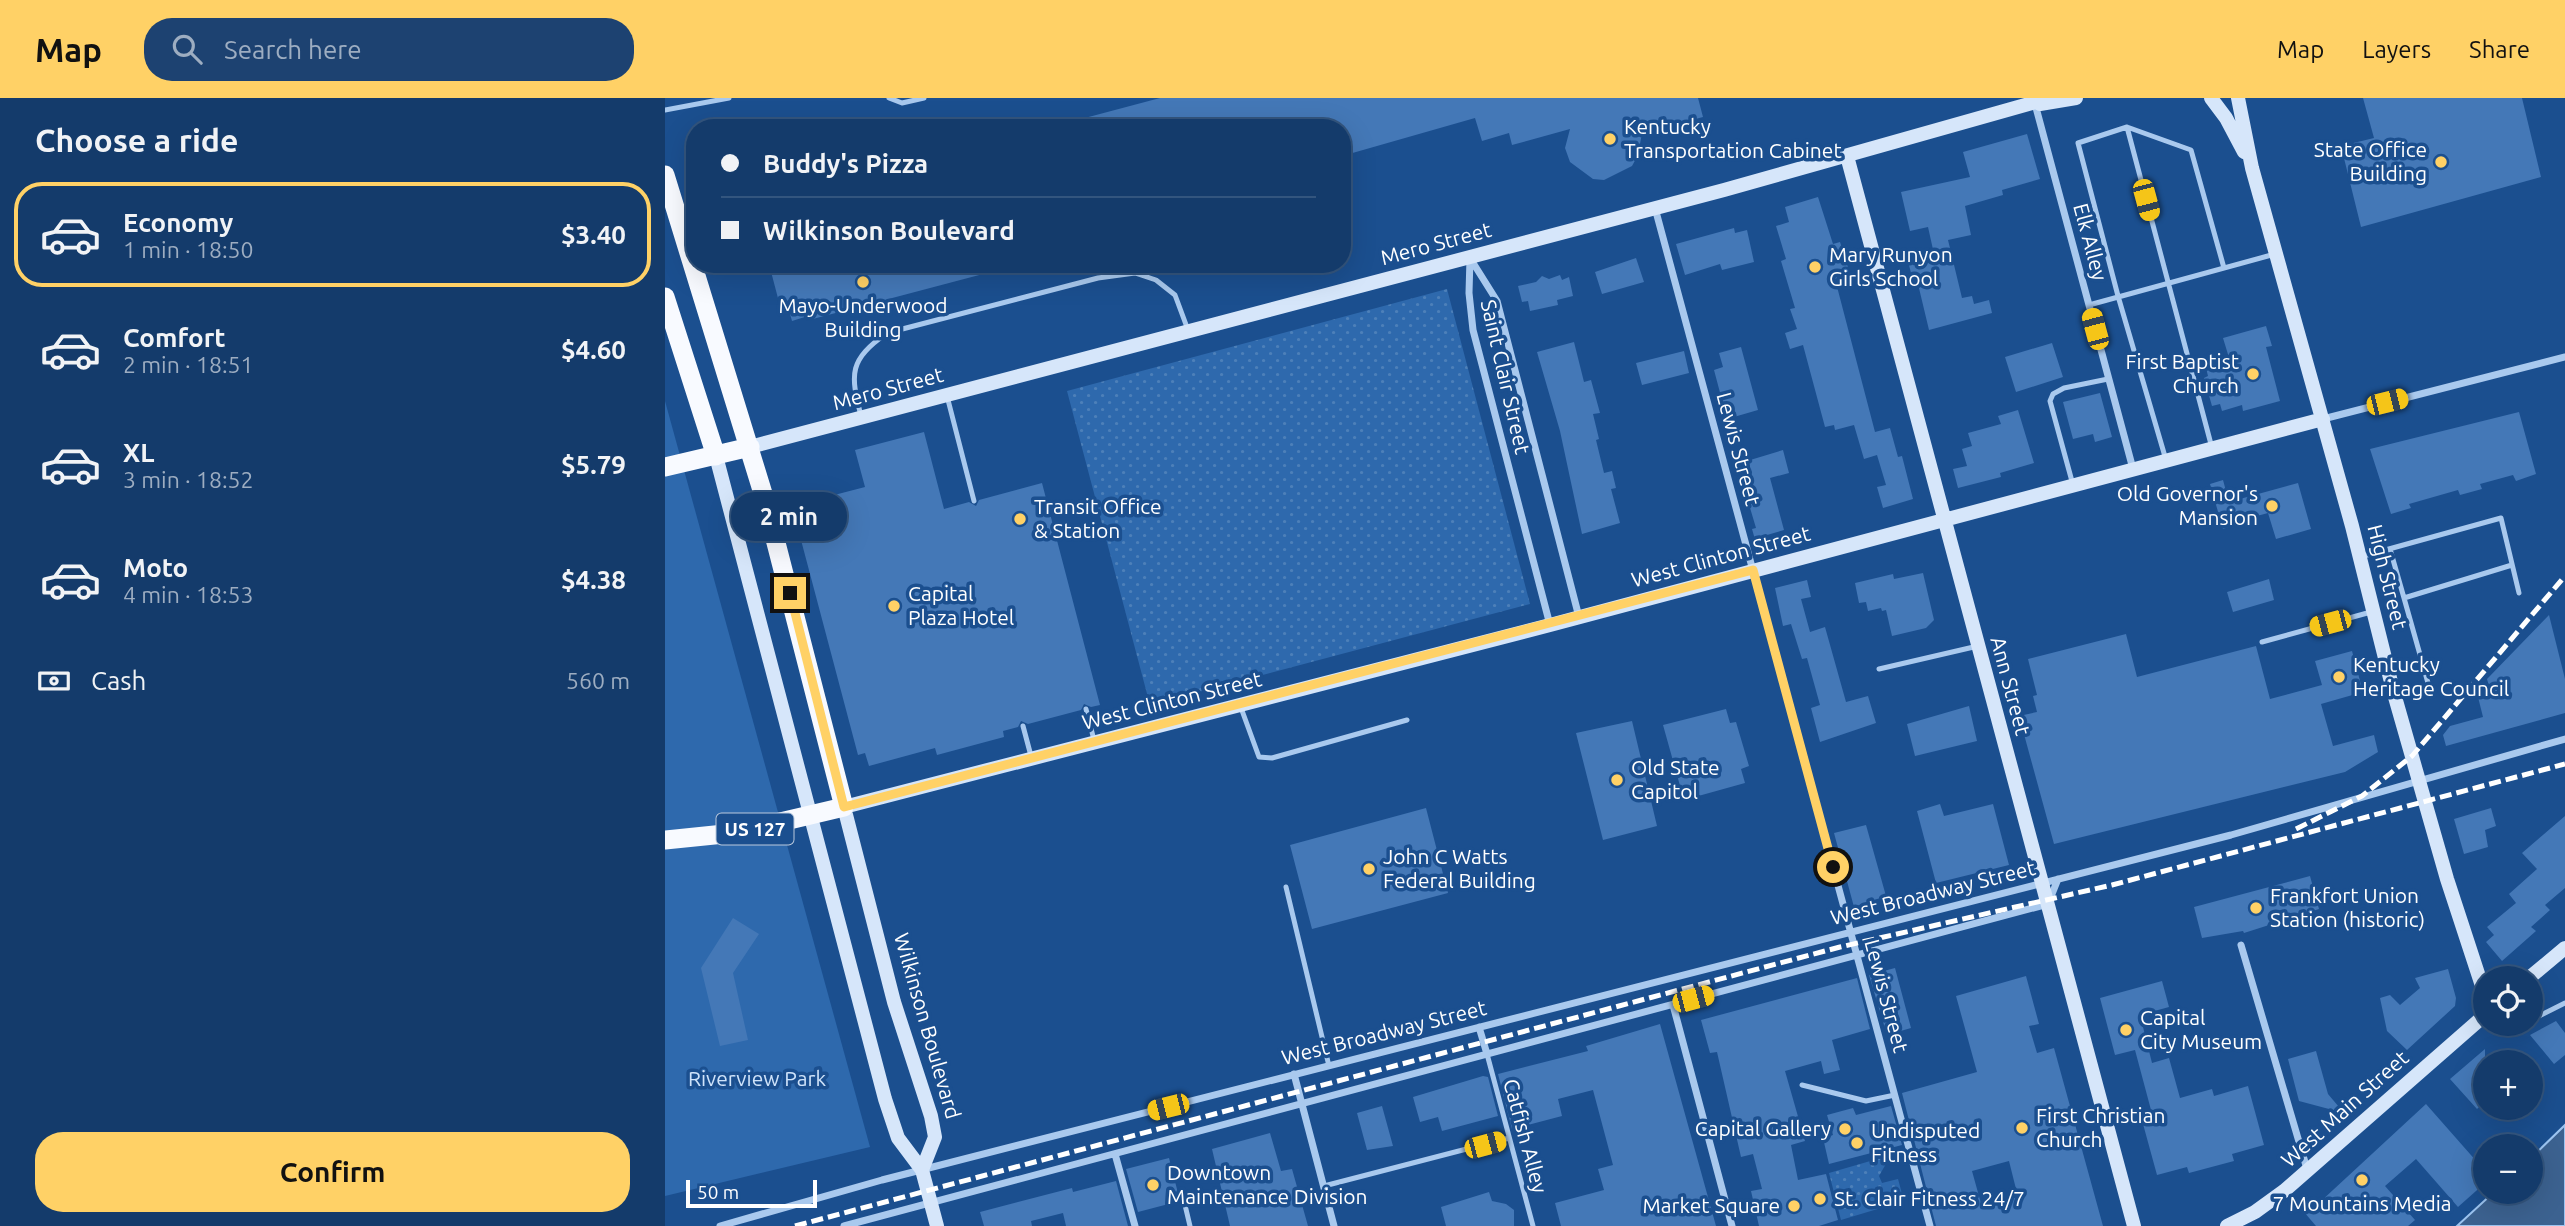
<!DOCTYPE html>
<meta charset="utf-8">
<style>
:root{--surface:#143b6b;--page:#1d4271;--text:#f1f3f6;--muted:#9dadc1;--line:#33557e;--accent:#ffd166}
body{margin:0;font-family:Ubuntu,sans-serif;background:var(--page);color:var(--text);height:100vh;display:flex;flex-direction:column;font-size:26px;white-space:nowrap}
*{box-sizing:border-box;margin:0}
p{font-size:23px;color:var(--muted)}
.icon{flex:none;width:38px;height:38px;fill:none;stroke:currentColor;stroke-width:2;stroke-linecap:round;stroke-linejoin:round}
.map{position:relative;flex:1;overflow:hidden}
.panel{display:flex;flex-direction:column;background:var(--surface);width:665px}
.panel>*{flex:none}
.banner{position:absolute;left:21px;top:21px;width:665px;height:154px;border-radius:28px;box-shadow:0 7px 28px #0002,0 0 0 2px var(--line);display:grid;align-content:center;height:154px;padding:0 35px;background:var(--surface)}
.controls{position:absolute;left:1808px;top:868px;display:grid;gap:14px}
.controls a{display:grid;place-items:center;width:70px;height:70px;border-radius:50%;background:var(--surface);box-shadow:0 7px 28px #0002,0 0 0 2px var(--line);font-size:35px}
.scale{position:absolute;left:21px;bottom:18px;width:131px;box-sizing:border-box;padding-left:7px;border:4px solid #fff;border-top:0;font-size:19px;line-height:24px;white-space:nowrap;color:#fff;-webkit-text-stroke:5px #1b4f8f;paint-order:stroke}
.end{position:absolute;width:32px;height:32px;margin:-16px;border:9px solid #ffd166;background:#111;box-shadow:0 0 0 4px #111}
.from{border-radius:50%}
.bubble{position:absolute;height:49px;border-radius:24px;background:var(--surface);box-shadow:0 7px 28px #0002,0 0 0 2px var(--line);font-size:23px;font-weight:700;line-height:49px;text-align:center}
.car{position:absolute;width:21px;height:42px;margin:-21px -10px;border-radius:9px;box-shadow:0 0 5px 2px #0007;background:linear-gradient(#f5c518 24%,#345 0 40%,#f5c518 0 76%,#345 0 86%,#f5c518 0)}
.banner b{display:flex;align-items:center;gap:24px;height:66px;font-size:26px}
.banner b+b{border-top:2px solid var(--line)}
.banner i{width:18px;height:18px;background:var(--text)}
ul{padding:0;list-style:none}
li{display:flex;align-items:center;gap:21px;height:105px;margin:0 14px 10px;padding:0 21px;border:4px solid transparent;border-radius:28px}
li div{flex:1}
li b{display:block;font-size:26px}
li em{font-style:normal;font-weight:700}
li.selected{border-color:var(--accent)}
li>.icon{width:63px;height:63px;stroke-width:1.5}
h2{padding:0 35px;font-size:32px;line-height:84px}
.pay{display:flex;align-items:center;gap:18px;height:77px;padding:0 35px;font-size:26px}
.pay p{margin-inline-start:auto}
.button{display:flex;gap:14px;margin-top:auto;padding:14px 35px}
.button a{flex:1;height:80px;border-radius:28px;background:var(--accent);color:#111;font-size:28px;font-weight:700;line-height:80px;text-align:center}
header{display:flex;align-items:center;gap:42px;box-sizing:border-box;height:98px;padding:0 35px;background:var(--accent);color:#111}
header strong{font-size:33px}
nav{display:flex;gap:38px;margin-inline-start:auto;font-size:24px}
.search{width:490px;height:63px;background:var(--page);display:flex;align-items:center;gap:18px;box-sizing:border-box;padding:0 24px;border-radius:28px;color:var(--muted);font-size:26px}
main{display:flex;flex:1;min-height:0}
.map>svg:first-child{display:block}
.grass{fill:url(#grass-dots)}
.park{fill:#2e69ad}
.water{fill:#3c6290;stroke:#9cc4f0;stroke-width:2}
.building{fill:#4478b7;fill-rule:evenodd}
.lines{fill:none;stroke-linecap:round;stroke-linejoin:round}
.service{stroke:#a9c9ee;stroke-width:5}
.minor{stroke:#a9c9ee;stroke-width:7}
.secondary{stroke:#d6e6fa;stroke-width:14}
.trunk{stroke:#f8faff;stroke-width:19}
.rail{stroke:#fff;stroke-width:5;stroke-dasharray:12 5;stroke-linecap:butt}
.route{stroke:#ffd166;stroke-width:9}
.poi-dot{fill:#ffd166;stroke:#1b4f8f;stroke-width:2.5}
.labels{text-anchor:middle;stroke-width:7;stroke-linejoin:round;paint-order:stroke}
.shield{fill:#1b4f8f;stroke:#bbcadd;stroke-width:2}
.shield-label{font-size:19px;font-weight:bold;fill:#fff}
.poi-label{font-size:21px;fill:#fff;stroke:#1b4f8f;text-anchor:start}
.street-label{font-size:21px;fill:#fff;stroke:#1b4f8f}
.park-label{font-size:21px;fill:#cfe3fa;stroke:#1b4f8f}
</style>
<header>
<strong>Map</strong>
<div class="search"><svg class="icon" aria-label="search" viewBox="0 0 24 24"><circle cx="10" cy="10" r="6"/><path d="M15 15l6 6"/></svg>Search here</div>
<nav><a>Map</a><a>Layers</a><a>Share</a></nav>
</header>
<main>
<section class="panel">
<h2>Choose a ride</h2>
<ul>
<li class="selected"><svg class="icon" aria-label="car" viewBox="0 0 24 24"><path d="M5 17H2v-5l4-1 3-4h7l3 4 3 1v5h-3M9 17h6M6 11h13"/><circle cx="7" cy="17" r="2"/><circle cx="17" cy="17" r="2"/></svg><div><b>Economy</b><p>1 min · 18:50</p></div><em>$3.40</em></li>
<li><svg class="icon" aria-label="car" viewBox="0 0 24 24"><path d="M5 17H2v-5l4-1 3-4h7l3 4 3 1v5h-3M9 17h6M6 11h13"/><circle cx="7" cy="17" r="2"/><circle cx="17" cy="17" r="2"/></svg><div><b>Comfort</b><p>2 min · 18:51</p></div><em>$4.60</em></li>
<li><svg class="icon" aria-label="car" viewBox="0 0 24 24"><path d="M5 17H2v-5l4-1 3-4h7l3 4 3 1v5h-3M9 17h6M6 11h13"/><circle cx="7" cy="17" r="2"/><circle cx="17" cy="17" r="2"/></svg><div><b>XL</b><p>3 min · 18:52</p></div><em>$5.79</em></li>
<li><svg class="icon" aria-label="car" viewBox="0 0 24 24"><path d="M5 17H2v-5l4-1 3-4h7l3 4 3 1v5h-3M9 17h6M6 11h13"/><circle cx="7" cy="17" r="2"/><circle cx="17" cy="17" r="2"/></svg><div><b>Moto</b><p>4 min · 18:53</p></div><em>$4.38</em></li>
</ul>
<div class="pay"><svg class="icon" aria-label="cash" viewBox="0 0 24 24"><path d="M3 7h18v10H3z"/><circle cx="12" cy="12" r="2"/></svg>Cash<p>560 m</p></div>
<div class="button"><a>Confirm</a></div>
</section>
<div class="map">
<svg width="1900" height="1128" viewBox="0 0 1900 1128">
<defs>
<pattern id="grass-dots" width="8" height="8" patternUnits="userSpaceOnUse" patternTransform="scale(1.75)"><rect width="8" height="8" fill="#2e69ad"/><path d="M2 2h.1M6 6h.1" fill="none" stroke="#4d80b9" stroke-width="1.8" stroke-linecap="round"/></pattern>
</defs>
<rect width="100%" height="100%" fill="#1b4f8f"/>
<path class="grass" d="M782 191 865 506 485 607 402 293Z
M1226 1057 1214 1078 1217 1085 1233 1081 1239 1103 1176 1122 1164 1075Z"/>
<path class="park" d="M0 303 205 1049 0 1098Z"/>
<path class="water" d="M1900 1027V1128H1792L1829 1094H1866V1060Z"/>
<path class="building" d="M495 0H1033L1038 19 977 35 973 57 967 68 939 82 928 81 905 64 900 50 905 31 847 47 844 35 817 43 810 20 677 58V30H402L401 25Z
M1698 0H1857L1876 79 1696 129 1676 48 1709 40Z
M1362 36 1375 81 1337 92 1338 97 1300 108 1306 137 1283 142 1297 200 1307 198 1309 206 1324 202 1327 215 1264 232 1253 186 1249 187 1243 163 1269 156 1263 129 1245 133 1236 94 1305 79 1298 54Z
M1153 99 1168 146 1175 144 1185 176 1170 181 1210 334 1225 330 1233 359 1237 358 1248 401 1218 410 1212 389 1221 387 1212 357 1199 361 1189 327 1170 332 1169 327 1160 329 1138 247 1125 251 1120 235 1132 231 1125 211 1130 210 1116 163 1121 161 1111 128 1124 124 1120 109Z
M1069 130 1070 135 1082 132 1089 164 1057 172 1055 166 1020 177 1011 146Z
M971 160 979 184 937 196 930 174Z
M104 166H336L337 171 144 222 143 218 127 223 121 202 114 204Z
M895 177 897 182 904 179 908 198 892 202 893 207 865 213 863 203 857 204 853 188 871 184 877 178 884 181Z
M1601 228 1607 248 1601 249 1615 303 1578 313 1577 307 1557 313 1555 306 1547 308 1539 280 1543 278 1541 270 1565 263 1558 240Z
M909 244 919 284 926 282 935 315 928 316 934 341 931 342 939 375 947 373 951 390 946 391 955 425 917 436 895 333 872 254Z
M1387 245 1398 279 1351 294 1340 259Z
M1076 249 1093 312 1062 321 1049 272 1058 269 1054 255Z
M1019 253 1024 275 977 287 971 265Z
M1435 295 1447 339 1430 344 1428 336 1408 341 1398 304Z
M1353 312 1369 365 1335 375 1336 379 1293 390 1288 371 1302 368 1297 351 1307 348 1303 335 1336 326 1333 318Z
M1854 314 1871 376 1851 383 1848 377 1815 386 1817 391 1795 397 1793 392 1744 406 1746 410 1726 416 1705 351Z
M259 334 279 411 304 404 311 408 314 402 377 385 435 607 426 609 419 606 416 612 363 626 356 623 353 629 338 633 339 639 272 657 270 650 204 668 200 655 193 657 127 408 200 389 190 352Z
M1118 352 1124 375 1105 380 1119 432 1102 437 1101 442 1091 445 1087 431 1091 430 1072 366Z
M1558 382 1564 404 1633 385 1646 431 1611 441 1603 415 1570 424V427L1558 431 1545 386Z
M1258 475 1269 522 1261 530 1227 538 1221 512 1217 513 1216 510 1203 513 1201 504 1194 505 1190 485 1228 476 1229 481Z
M1604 481 1609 502 1568 514 1562 494Z
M1142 482 1146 499 1136 501 1145 534 1160 529 1181 604 1203 598 1211 625 1155 644 1146 610 1155 607 1142 560 1137 561 1126 526 1118 528 1110 490Z
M1884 517 1900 581V615L1781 648 1778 637 1785 628 1818 619 1813 599 1826 595 1822 581Z
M1461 536 1472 579 1591 548 1605 601 1657 587 1650 563 1687 553 1698 594 1656 606 1668 648 1709 637 1713 654 1680 674 1389 746 1354 618 1372 614 1368 598 1372 597 1363 561Z
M1304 608 1312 643 1250 658 1242 626Z
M1061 611 1065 625 1071 624 1084 668 1076 671 1080 685 1019 702 998 627Z
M967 623 992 728 938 742 911 635Z
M1275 706 1279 718 1328 706 1344 767 1271 785 1252 713Z
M761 710 783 795 647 831 625 747Z
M1826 710 1831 728 1820 732 1823 749 1799 756 1789 721Z
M1900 718V790L1880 807 1885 812 1866 829 1871 833 1837 863 1821 844 1829 837 1822 829 1851 805 1844 796 1872 771 1857 755Z
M1201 727 1221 798 1189 809 1169 735Z
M1645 778 1654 811 1579 835 1578 833 1537 840 1529 809Z
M68 820 94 836 68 875 83 942 55 948 36 870Z
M1230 870 1246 930 1222 937 1204 877Z
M1783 871 1791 900 1790 908 1742 952 1722 933 1715 900 1725 897 1735 907 1755 890 1750 880Z
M1361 878 1374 926 1364 928 1372 955 1389 950 1438 1128H1271L1237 995 1312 974 1291 898ZM1344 1063 1353 1099 1317 1109 1307 1073Z
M1192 880 1205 931 1167 942 1175 972 1159 976 1156 963 1120 973 1140 1043 1126 1047 1133 1082 1161 1076 1173 1122 1154 1128H1094L1086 1093 1097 1091 1088 1056 1076 1059 1052 954 1045 955 1036 922Z
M1497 883 1504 909 1475 917 1487 965 1504 960 1515 1000 1547 991 1549 998 1583 988 1599 1047 1567 1056 1569 1063 1524 1075 1522 1069 1492 1077 1475 1015 1486 1012 1470 952 1450 957 1435 900Z
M1891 923 1900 935V957L1889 966 1865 937Z
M995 926 1051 1128H896L890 1105 939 1092 933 1071 948 1067 928 992 893 1001 897 1018 847 1031 833 976 923 953 921 948Z
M1820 951V1003L1812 1011 1785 981Z
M1651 953 1663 996 1679 1015 1634 1003 1623 961Z
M818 978 823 979 833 1018 777 1033 773 1019 755 1024 748 999Z
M1761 1006 1820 1073V1085L1793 1109 1751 1061 1720 1088 1750 1122 1743 1128H1651L1639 1114 1653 1102 1655 1104Z
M717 1008 728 1048 702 1052 692 1015Z
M1226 1008 1237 1047 1164 1066 1158 1040 1168 1037 1162 1017 1188 1010 1191 1017Z
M605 1035 616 1073 627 1071 643 1128H565L547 1051Z
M504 1060 515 1103 473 1114 461 1071Z
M451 1083 463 1128H401L398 1115 366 1123 367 1128H319L315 1114 407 1090 408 1094Z
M824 1094 827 1103 841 1106 849 1112V1128H781L776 1109Z"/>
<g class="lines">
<path class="service" d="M224 0 237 5 259 0
M0 12 64 0
M1462 29 1547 350
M1424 207 1610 156
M282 298 309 403
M196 318C185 275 184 262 222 235L433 180 470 175 491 182 510 197 523 232
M1501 362 1453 198 1413 45 1462 29 1526 52 1559 170
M1408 387 1385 303 1388 296 1399 290 1443 281
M1725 451 1739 500 1847 467
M1695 459 1836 420 1854 495
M1739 500 1763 585
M1597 544 1706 514
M1214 571 1313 548
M575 607 594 659 607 660 742 622
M421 611 429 642
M358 628 366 658
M621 789 664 968
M1866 922 1900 905
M1830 926 1831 930 1842 935 1859 926
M822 956 868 1128
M1137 987 1201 1003 1230 997
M659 1088 844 1040
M520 1107 525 1128"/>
<path class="minor" d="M1370 6 1468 371
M990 110 1265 1128
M805 160 832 203 914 519
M805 160 804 195 808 232 885 527
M1658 321 1900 259
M1576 847 1642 1071
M1008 907 1067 1128
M814 929 822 956
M629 976 669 1128
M450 1056 470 1128
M55 1128 217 1082 1566 737 1900 641
M179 1128 1383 806 1393 781"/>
<path class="secondary" d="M1546 0 1561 20 1579 54
M1573 0 1587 70 1687 428 1728 592 1782 781 1820 897
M1375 6 1411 0
M1182 58 1469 1128
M85 349 1059 92 1385 0
M51 358 220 1001 233 1040 257 1072 272 1128
M1864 880 1900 850
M257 1072 270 1039 266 1018 229 904 179 709 885 527 1658 321
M1562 1128 1590 1114 1619 1093 1820 917"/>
<path class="trunk" d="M0 77 100 402 179 709 69 735 0 742
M0 199 51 358
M0 369 85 349"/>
<path class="rail" d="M1631 731 1697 698 1747 658 1900 478
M130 1128 1175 849 1447 787 1900 666"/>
</g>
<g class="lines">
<path class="route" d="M125 495 179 709 1088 472 1168 769"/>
</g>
<g class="poi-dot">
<circle cx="945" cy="41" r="7"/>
<circle cx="1776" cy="64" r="7"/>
<circle cx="1150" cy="169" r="7"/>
<circle cx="198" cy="184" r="7"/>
<circle cx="1588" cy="276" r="7"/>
<circle cx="1607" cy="408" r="7"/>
<circle cx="355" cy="421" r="7"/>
<circle cx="229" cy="508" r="7"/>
<circle cx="1674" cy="579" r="7"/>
<circle cx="952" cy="682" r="7"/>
<circle cx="704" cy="771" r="7"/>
<circle cx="1591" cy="810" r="7"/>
<circle cx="1461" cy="932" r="7"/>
<circle cx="1357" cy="1030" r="7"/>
<circle cx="1180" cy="1031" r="7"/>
<circle cx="1192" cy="1045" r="7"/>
<circle cx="1697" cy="1082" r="7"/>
<circle cx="488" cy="1087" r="7"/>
<circle cx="1155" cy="1101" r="7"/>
<circle cx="1129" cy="1108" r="7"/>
</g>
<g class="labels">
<rect class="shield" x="51.5" y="715.5" width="77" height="31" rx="5"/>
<g class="shield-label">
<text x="90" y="738">US 127</text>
</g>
<g class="poi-label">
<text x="959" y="36">Kentucky<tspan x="959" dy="24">Transportation Cabinet</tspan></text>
<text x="1762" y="59" text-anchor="end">State Office<tspan x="1762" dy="24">Building</tspan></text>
<text x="1164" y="164">Mary Runyon<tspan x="1164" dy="24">Girls School</tspan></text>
<text x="198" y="215" text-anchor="middle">Mayo-Underwood<tspan x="198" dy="24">Building</tspan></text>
<text x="1574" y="271" text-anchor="end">First Baptist<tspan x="1574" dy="24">Church</tspan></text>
<text x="1593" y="403" text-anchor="end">Old Governor's<tspan x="1593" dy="24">Mansion</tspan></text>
<text x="369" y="416">Transit Office<tspan x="369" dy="24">&amp; Station</tspan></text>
<text x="243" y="503">Capital<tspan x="243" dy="24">Plaza Hotel</tspan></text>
<text x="1688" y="574">Kentucky<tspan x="1688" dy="24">Heritage Council</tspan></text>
<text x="966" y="677">Old State<tspan x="966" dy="24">Capitol</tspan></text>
<text x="718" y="766">John C Watts<tspan x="718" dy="24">Federal Building</tspan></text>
<text x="1605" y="805">Frankfort Union<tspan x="1605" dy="24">Station (historic)</tspan></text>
<text x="1475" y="927">Capital<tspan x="1475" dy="24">City Museum</tspan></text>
<text x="1371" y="1025">First Christian<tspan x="1371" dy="24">Church</tspan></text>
<text x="1166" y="1038" text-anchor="end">Capital Gallery</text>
<text x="1206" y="1040">Undisputed<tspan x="1206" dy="24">Fitness</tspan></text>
<text x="502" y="1082">Downtown<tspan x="502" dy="24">Maintenance Division</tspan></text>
<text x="1169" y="1108">St. Clair Fitness 24/7</text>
<text x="1697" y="1113" text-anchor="middle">7 Mountains Media</text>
<text x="1115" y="1115" text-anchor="end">Market Square</text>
</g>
<g class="street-label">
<text transform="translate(1425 144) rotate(75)" y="7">Elk Alley</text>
<text transform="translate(771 146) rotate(-15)" y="7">Mero Street</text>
<text transform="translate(840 279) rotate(77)" y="7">Saint Clair Street</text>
<text transform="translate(223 291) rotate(-15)" y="7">Mero Street</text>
<text transform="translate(1073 351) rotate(75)" y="7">Lewis Street</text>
<text transform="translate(1056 459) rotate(-15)" y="7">West Clinton Street</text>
<text transform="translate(1722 479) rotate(76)" y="7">High Street</text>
<text transform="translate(1345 588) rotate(75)" y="7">Ann Street</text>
<text transform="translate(507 603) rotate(-14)" y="7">West Clinton Street</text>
<text transform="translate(1268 795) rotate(-14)" y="7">West Broadway Street</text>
<text transform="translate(1221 898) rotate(75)" y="7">Lewis Street</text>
<text transform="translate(262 928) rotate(74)" y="7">Wilkinson Boulevard</text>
<text transform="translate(719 935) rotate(-14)" y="7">West Broadway Street</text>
<text transform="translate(1680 1011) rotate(-42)" y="7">West Main Street</text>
<text transform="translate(860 1038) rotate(75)" y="7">Catfish Alley</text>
</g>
<g class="park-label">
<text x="92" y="988">Riverview Park</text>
</g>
</g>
</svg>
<div class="controls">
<a><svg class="icon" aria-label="locate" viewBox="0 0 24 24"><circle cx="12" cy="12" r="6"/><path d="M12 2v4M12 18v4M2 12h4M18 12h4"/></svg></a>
<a>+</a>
<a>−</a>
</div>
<div class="scale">50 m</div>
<i class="end from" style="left:1168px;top:769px"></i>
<i class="end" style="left:125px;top:495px"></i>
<div class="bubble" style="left:66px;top:394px;width:116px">2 min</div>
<i class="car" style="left:1481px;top:102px;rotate:165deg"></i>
<i class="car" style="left:1430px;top:231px;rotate:345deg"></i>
<i class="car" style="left:1722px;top:304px;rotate:76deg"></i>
<i class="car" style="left:1665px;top:525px;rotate:255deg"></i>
<i class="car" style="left:1028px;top:901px;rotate:75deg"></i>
<i class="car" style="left:503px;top:1009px;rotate:256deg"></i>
<i class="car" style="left:820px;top:1047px;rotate:75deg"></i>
<div class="banner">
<b><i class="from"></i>Buddy's Pizza</b>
<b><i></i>Wilkinson Boulevard</b>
</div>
</div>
</main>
